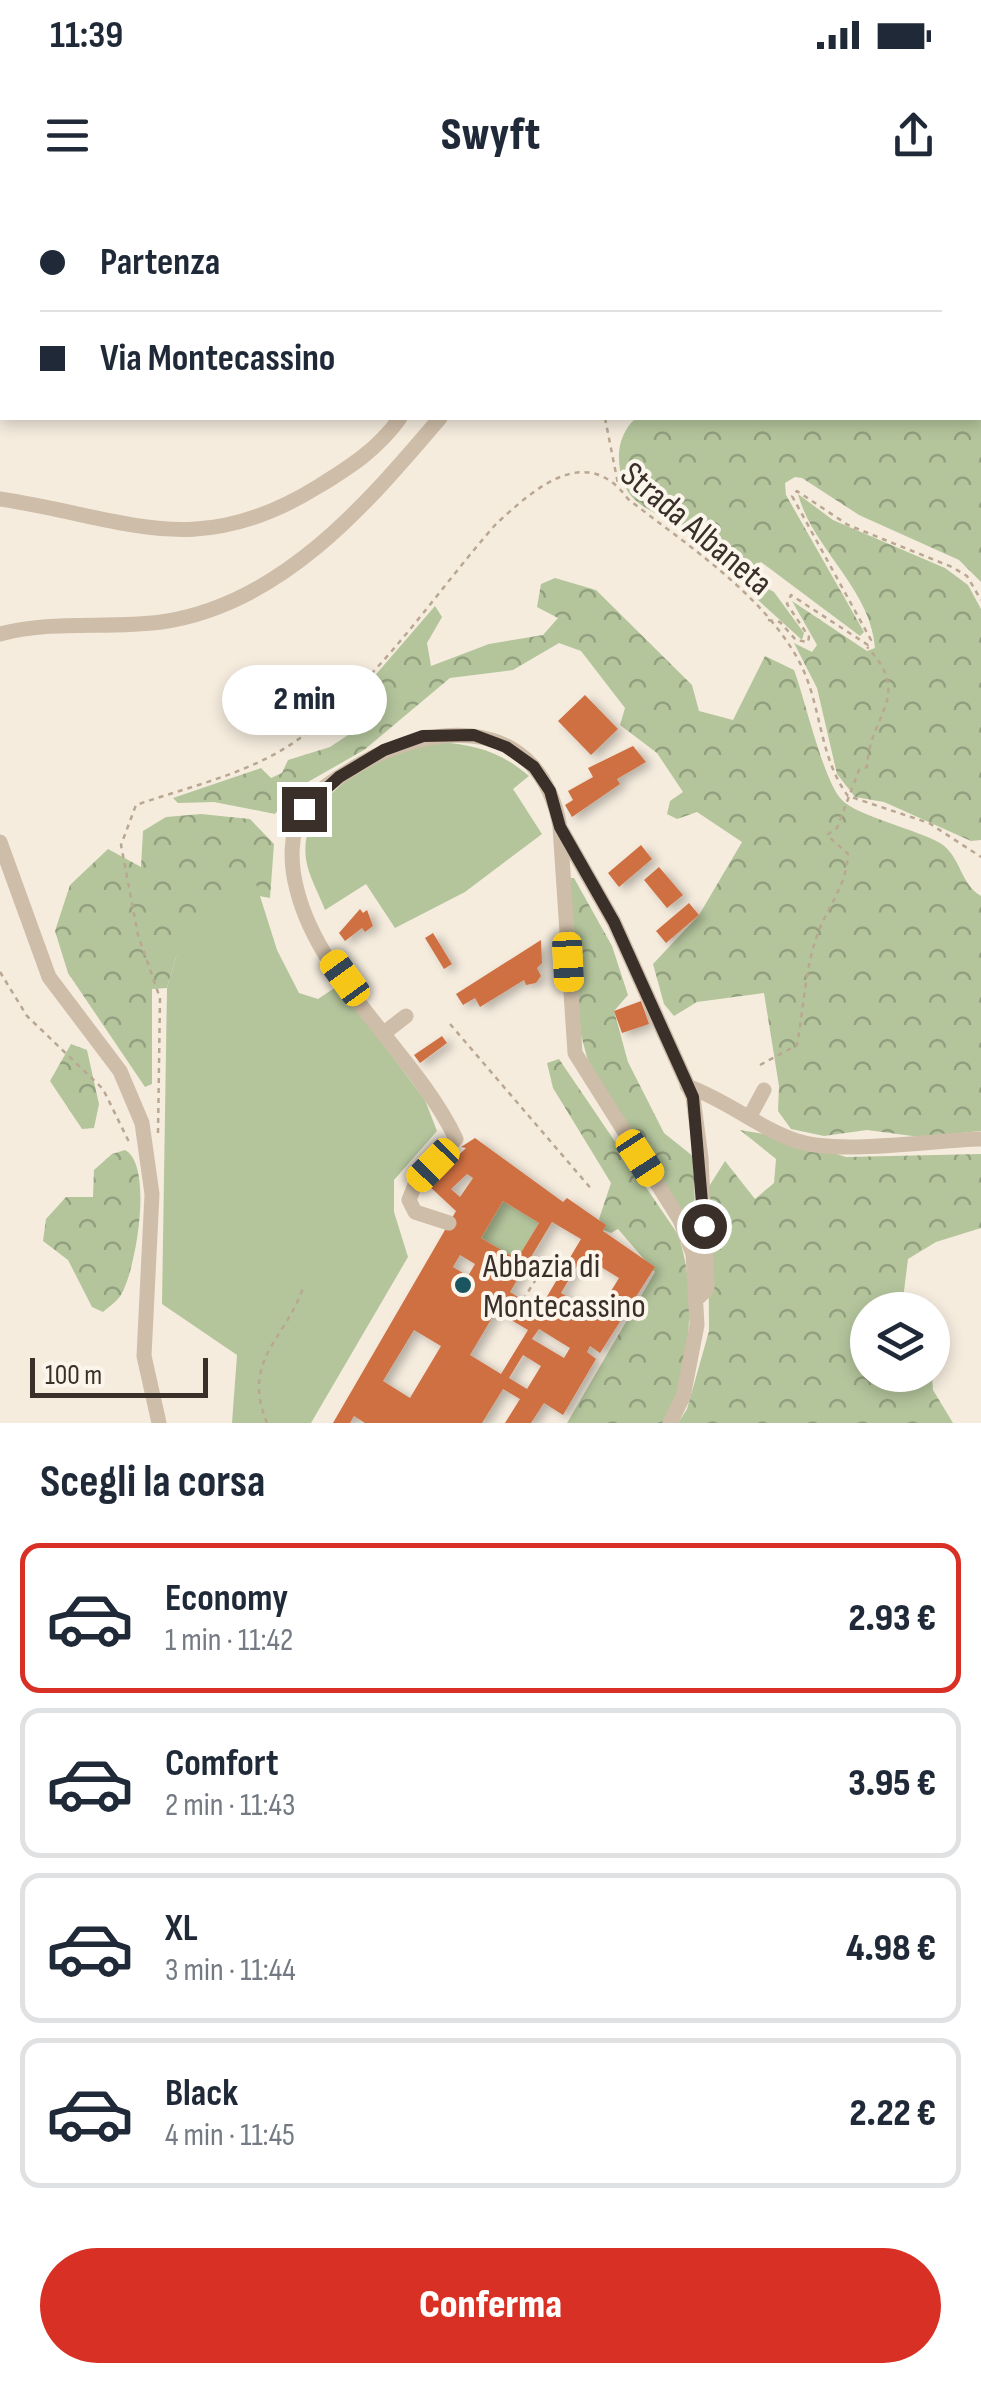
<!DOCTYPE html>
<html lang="it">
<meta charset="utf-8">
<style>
:root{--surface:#fff;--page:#f6f6f7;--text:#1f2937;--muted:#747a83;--line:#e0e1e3;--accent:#d93025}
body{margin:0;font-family:"Sofia Sans Condensed",sans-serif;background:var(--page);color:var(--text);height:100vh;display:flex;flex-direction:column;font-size:38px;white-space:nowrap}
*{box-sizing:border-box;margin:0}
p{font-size:32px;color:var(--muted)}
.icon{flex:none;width:55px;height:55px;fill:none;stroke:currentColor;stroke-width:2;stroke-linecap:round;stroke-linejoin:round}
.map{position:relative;height:1223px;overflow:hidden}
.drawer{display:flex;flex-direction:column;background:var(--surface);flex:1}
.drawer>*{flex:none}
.hud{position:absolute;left:0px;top:0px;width:982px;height:220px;box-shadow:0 5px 15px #0003;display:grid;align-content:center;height:220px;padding:0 40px;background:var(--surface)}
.controls{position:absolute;left:850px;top:1092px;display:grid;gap:20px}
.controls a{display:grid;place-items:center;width:100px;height:100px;border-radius:50%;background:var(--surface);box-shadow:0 5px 15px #0003;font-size:50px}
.scale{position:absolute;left:30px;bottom:25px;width:178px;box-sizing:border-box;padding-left:10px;border:5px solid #3a3029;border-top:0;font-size:28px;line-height:35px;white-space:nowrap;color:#3a3029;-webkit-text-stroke:8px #fbf5eb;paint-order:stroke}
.end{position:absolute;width:45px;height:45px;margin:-22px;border:12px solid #3a3029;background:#fff;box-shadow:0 0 0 5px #fff}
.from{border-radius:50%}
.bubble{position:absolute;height:70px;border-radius:35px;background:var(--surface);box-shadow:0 5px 15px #0003;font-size:32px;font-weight:800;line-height:70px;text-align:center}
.car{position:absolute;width:30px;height:60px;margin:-30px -15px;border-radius:12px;box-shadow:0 0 8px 2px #0007;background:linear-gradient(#f5c518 24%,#345 0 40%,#f5c518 0 76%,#345 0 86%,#f5c518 0)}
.hud b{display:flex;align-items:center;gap:35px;height:95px;font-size:38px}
.hud b+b{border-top:2px solid var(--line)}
.hud i{width:25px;height:25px;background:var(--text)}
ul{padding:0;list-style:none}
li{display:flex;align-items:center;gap:30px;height:150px;margin:0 20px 15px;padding:0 20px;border:5px solid var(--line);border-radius:20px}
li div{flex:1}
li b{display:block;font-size:38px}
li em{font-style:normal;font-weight:800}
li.current{border-color:var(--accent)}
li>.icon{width:90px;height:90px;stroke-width:1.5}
h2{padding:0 40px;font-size:45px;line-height:120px}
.button{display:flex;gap:20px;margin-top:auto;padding:20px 40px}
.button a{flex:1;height:115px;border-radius:60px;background:var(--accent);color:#fff;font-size:40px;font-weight:800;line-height:115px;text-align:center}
.status{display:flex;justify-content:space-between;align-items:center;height:70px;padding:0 50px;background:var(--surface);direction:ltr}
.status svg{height:28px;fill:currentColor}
header{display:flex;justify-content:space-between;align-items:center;height:130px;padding:0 40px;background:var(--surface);font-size:45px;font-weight:800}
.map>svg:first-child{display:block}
.forest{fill:url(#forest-crowns)}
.garden{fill:#b4c59c}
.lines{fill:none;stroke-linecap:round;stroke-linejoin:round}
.stream{stroke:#7aadb4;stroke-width:4}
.building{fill:#cf6f42;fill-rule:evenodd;filter:url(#shadow)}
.path{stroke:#baa792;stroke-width:2.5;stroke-dasharray:5 5;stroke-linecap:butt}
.minor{stroke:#cebda8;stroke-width:15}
.route{stroke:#3a3029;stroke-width:12}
.poi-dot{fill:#1b5660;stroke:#fbf5eb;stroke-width:4}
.labels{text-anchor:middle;stroke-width:8;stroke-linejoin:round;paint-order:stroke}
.street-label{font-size:35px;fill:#3a3029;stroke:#fbf5eb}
.poi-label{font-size:35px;fill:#3a3029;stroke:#fbf5eb;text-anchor:start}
</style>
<div class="status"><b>11:39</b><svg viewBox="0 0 49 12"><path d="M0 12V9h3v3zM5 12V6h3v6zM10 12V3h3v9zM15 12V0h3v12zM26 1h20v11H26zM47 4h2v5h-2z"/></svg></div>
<header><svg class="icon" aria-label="menu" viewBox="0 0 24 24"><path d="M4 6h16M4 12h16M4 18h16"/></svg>Swyft<svg class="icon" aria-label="share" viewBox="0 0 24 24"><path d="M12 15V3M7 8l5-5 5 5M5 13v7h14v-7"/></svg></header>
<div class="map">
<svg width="981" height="1223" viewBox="0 0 981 1223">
<defs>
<pattern id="forest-crowns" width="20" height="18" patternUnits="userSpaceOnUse" patternTransform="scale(2.5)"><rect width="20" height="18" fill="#b4c59c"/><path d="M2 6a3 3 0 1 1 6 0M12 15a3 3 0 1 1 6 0" fill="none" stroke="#93a07f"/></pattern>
<filter id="shadow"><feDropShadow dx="6" dy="3.5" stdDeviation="5" flood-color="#0004"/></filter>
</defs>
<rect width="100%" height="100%" fill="#f5ecde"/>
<path class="forest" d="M776 0H981V382L959 360 859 315 802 278 795 277 785 283 786 295 864 432 860 436 761 362 741 373C721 367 718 350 702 338 666 310 620 315 619 258 618 244 625 227 636 218H980V2Z
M798 294 833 320 945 368 968 385 981 409V640L971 641 884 602 855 597 837 574 817 488 794 443 812 452 817 445 792 401 867 451 875 448C871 389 812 348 798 294Z
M555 378 596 390 692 485 699 511 733 520 765 456 794 470C805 499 824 583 842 600 855 615 918 630 940 643 961 656 960 684 981 696V931L920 937 867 930 824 936 791 929 778 911 779 886 764 793 697 802 674 816 664 804 653 764 699 715 742 642 697 612 677 619 667 614 670 601 683 592 657 553 620 525 625 508 581 451 559 443 513 470 450 478 364 550 292 591 275 614 214 602 178 603 173 598 261 568 271 578 282 573 288 560 330 547 354 531 350 516 352 502 435 406 442 417 427 443 431 466 489 444 543 435 558 418 537 407 541 384Z
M763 386 774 392 804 433 802 440 758 400 756 390Z
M201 614 250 619 274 644 270 698 244 693 176 757 167 788 152 789V884L145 887 68 773 55 731 70 685 108 649 141 667 143 631 166 617Z
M568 678H574L612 746 628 795 614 811 628 862 664 933 694 957 695 1025 685 1021 591 872 581 835Z
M71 844 87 850 99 904 94 928 82 929 50 881Z
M559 859 677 1033C697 1081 692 1177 665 1223H567L655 1072 618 1029 611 1033 604 1030 599 1019 611 983 553 888 547 863Z
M740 930 783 937 846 957 981 954V1028L936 1042 908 1059 903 1099 918 1110H868V1175H932L933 1190 953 1223H678L687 1209 709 1131 708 988 725 961 755 999 774 983 776 959Z
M125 950C154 965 136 1070 121 1095 117 1101 109 1107 103 1112L92 1107 68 1060 43 1041 46 1019 66 997H93L94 970 112 954Z"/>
<path class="garden" d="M440 542C476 545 501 552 529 576L513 589 542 634 465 692 395 728 366 684 325 710C319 694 308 675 306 659 297 592 387 550 440 542Z
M254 677 277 750 299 793 318 799 339 785 425 900 437 931 394 980V1012L408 1057 311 1223H232L237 1155 162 1104 167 788 176 757 239 682Z
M503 1001 539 1023 517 1059 481 1038Z"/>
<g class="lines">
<path class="stream" d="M962 2 963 0"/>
</g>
<path class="building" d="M585 495 618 529 591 555 558 521Z
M633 546 646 562 617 579 620 584 572 617 565 605 573 600 568 591 593 577 588 568Z
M641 645 652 659 619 687 608 673Z
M659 667 683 695 667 708 644 680Z
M689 703 699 715 666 743 656 731Z
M360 709 363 713 367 710 373 726 365 732 362 728 345 741 339 733Z
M433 733 452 764 444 769 425 738Z
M541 740 542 763 537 768 541 776 536 783 526 785 524 780 480 807 475 798 463 805 456 794Z
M641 801 649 824 622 833 614 811Z
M442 836 447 843 420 863 414 855Z
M475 938 563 1002 567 998 606 1025 603 1031 655 1067 600 1153 590 1146 587 1152 596 1159 563 1215 544 1203 531 1223H505L520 1199 503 1189 482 1223H365L354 1216 350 1223H333L456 1011 428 985 466 948 461 947ZM467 974 473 978 460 997 451 989ZM503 1001 539 1023 517 1059 481 1038ZM552 1022 581 1039 539 1110 510 1092ZM460 1055 475 1064 468 1076 453 1067ZM583 1056 619 1078 597 1114 561 1093ZM496 1111 528 1130 501 1174 470 1155ZM539 1129 570 1148 564 1158 532 1139ZM414 1130 441 1146 410 1198 383 1181ZM523 1155 541 1166 527 1189 509 1178Z"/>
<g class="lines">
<path class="path" d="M258 2 259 0
M300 2V0
M344 2 347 0
M452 2 454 0
M605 218 618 284
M768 420 780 422 796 440 808 442 809 437 787 404 791 395 868 445 871 440 792 296 797 291 848 325 952 367 967 376 981 400
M0 772 27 816 103 889 130 944
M450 824 593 991
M760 865 797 845C804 807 805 764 820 728 832 700 846 685 848 654L827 635 837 628 859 570 867 567C869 515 914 496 867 447
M158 933 160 798 138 735 121 645 136 605C188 587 247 574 293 543 375 487 431 398 496 324 533 290 586 241 628 299 688 346 766 396 801 465 822 508 819 557 848 596L929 623 981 657
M523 1100 543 1068
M267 1223C241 1160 285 1140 303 1088"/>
<path class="minor" d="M230 0 233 2
M203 2 208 0
M0 85 2 84
M0 132 2 131
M0 299C127 318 195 363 319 286 350 267 378 249 400 218
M0 434C50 420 109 429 161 422 281 405 366 305 440 218
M562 631 614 722 693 897 701 958 707 1089 697 1099
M0 642 49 777 120 871 142 923 152 994 144 1156 159 1223
M384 833 406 816
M687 886C727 900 760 929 797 941 840 955 932 940 981 939
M750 916 764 890
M449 1023 415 1012 409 1000 416 982 456 939C415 853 320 782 297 690 290 664 289 632 304 608 316 590 339 577 357 566 436 519 540 516 560 627L575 853 680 1020 693 1054 697 1125 683 1197 670 1223"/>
</g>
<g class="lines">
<path class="route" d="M304 609 339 577 384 550 423 536 474 535 506 547 534 567 550 591 560 627 614 722 693 897 704 1026"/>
</g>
<circle class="poi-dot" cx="463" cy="1085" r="10"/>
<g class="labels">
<g class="street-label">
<text transform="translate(697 328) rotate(40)" y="12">Strada Albaneta</text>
</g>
<g class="poi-label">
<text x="483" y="1077">Abbazia di<tspan x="483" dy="40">Montecassino</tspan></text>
</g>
</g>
</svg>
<div class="controls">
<a><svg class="icon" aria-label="layers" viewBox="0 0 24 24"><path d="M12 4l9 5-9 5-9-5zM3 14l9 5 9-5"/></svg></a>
</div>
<div class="scale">100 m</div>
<i class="end from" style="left:704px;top:1026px"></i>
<i class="end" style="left:304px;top:609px"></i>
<div class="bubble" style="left:222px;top:465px;width:165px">2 min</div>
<i class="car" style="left:568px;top:762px;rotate:177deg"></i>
<i class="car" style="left:345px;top:778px;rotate:324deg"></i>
<i class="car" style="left:640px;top:958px;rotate:147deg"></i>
<i class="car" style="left:433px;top:965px;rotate:224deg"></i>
<div class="hud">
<b><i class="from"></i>Partenza</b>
<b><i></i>Via Montecassino</b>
</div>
</div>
<section class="drawer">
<h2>Scegli la corsa</h2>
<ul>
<li class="current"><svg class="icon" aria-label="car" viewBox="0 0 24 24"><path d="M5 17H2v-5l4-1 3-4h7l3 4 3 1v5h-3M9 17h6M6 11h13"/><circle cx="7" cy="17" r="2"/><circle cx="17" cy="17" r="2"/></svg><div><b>Economy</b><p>1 min · 11:42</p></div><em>2.93 €</em></li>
<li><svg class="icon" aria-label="car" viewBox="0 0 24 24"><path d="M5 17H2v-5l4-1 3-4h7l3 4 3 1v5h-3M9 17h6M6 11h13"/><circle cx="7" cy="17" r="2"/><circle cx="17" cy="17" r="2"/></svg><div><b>Comfort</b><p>2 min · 11:43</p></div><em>3.95 €</em></li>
<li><svg class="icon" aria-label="car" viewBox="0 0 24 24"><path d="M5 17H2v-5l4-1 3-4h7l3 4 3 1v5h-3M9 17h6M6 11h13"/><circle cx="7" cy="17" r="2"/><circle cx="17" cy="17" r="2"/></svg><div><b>XL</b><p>3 min · 11:44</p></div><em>4.98 €</em></li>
<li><svg class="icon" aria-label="car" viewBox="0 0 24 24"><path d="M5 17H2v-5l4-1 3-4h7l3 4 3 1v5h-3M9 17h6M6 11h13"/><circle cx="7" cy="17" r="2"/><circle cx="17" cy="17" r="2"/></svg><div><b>Black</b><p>4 min · 11:45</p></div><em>2.22 €</em></li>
</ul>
<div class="button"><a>Conferma</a></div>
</section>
